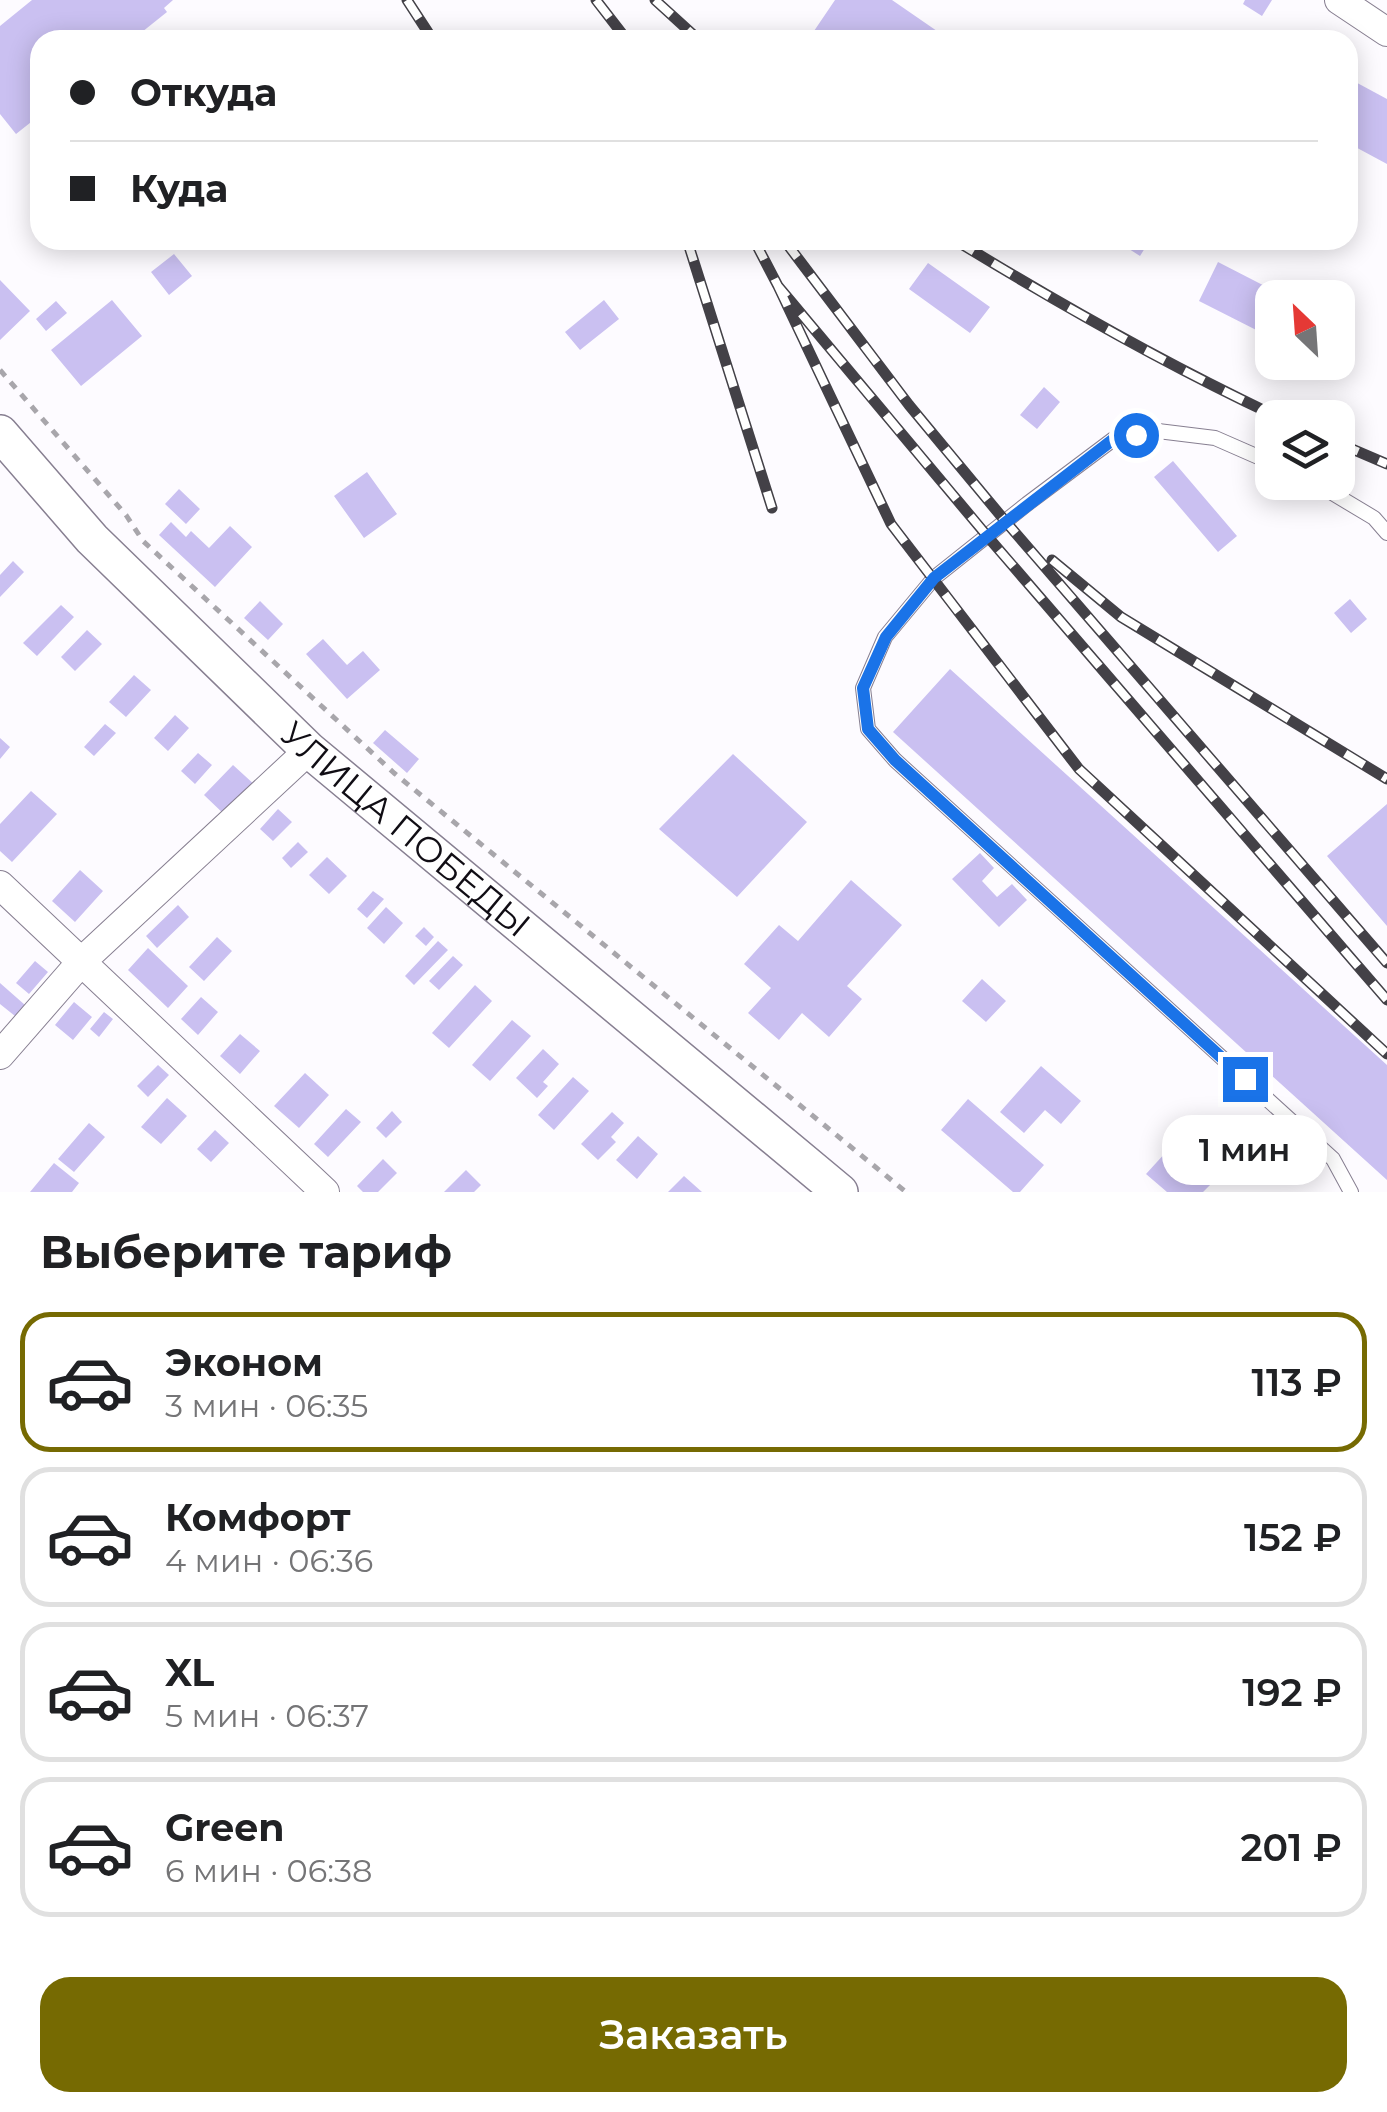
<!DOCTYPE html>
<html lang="ru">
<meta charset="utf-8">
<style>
:root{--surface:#fff;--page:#f6f6f6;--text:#202124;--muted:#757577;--line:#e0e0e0;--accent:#766a02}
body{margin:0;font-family:Montserrat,sans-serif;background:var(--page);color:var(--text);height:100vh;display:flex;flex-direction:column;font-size:38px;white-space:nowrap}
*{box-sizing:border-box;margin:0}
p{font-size:32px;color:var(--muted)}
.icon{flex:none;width:55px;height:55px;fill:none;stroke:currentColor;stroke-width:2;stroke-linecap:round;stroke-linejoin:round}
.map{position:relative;height:1192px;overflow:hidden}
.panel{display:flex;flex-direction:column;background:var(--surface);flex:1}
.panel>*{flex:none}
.guide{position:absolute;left:30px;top:30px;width:1328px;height:220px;border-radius:30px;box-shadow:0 5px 25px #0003;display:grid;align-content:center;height:220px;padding:0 40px;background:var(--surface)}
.needle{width:65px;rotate:335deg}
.fabs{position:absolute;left:1255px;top:280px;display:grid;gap:20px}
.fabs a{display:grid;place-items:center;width:100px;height:100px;border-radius:20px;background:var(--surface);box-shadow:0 5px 25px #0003;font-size:50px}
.end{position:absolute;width:45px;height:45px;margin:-22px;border:12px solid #1a73e8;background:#fff;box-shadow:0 0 0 5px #fff}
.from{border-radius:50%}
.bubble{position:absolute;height:70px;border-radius:30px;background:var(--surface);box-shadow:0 5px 25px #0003;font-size:32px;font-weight:600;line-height:70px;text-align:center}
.guide b{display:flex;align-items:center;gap:35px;height:95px;font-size:38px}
.guide b+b{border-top:2px solid var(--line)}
.guide i{width:25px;height:25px;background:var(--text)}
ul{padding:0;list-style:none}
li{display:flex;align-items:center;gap:30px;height:140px;margin:0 20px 15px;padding:0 20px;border:5px solid var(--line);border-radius:30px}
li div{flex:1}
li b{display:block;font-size:38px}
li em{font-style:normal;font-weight:600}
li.on{border-color:var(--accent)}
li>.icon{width:90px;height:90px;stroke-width:1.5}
h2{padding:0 40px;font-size:45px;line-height:120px}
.primary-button{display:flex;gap:20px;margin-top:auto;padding:20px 40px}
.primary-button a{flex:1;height:115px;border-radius:30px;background:var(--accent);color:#fff;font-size:40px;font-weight:600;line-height:115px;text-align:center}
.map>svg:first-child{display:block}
.building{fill:#cac0f1}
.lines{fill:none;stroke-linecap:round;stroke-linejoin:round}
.service-casing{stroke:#877f91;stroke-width:16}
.minor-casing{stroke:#877f91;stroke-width:30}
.tertiary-casing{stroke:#877f91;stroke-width:38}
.path{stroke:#a8a6ab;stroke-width:5;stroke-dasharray:8 8;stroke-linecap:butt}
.service{stroke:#fff;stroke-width:14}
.minor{stroke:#fff;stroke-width:28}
.tertiary{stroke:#fff;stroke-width:35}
.rail-casing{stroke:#434147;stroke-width:11}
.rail{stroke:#fff;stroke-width:8;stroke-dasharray:22;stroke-linecap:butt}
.route{stroke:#1a73e8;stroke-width:12}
.labels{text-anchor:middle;stroke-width:8;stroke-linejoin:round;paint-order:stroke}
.street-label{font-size:35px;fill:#100d14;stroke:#fff}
</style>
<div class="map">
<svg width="1387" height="1192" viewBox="0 0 1387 1192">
<rect width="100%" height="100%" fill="#fdfbff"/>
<path class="building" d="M32 0H173L164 8 167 12 132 40H40V115L16 134 0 114V26Z
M835 0H892L950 40H827L814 31Z
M1245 0H1272L1262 16 1243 4Z
M1348 78 1387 99V164L1348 143Z
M1115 240H1150L1140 256Z
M174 254 192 276 169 295 151 272Z
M1218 262 1288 298H1272V338L1199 301Z
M928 263 990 307 970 333 909 289Z
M0 280 30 311 0 340Z
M112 300 142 336 81 386 51 350Z
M604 300 619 319 580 350 565 332Z
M56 301 67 313 46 331 36 319Z
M1044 387 1060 402 1037 429 1020 415Z
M1173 461 1237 536 1218 552 1154 477Z
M367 472 397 514 364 538 334 496Z
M179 489 200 509 186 524 165 504Z
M171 522 186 537 191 531 209 548 230 526 252 547 215 587 159 535Z
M13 561 24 572 0 597V575Z
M1350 599 1367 619 1351 633 1334 613Z
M260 601 283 624 268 640 244 618Z
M61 605 74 617 37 656 23 643Z
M87 630 102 644 75 671 61 657Z
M323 639 347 665 363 651 380 670 347 699 306 654Z
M950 669 1387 1065V1180L893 732Z
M134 675 151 690 126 717 109 702Z
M175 715 189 728 168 751 154 738Z
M105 724 116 733 94 756 84 747Z
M385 730 419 759 407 773 373 743Z
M0 738 10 747 0 759Z
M198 753 212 765 195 784 181 771Z
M733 754 807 822 737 897 659 829Z
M233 765 256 786 227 817 204 795Z
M31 791 57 814 12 862 0 851V824Z
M1387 804V926L1327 856Z
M278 809 292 822 273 841 260 829Z
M298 842 308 852 291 868 282 858Z
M980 853 994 868 982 881 997 897 1012 884 1027 900 999 927 952 879Z
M327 857 347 876 329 894 309 875Z
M80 870 103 891 75 922 52 901Z
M851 880 902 925 847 986 862 999 829 1037 802 1013 779 1040 748 1013 771 988 744 964 779 925 798 941Z
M373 891 384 899 367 918 357 909Z
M178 905 189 917 157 948 146 936Z
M386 907 403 923 384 944 367 928Z
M424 927 434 937 426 946 415 936Z
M217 937 232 951 204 981 189 967Z
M438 941 448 950 414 985 405 976Z
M148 948 188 986 168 1008 128 970Z
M453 956 463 965 439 990 429 981Z
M35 961 48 972 29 994 16 983Z
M982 979 1006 1001 986 1022 962 1001Z
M0 983 25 1005 15 1016 0 1004Z
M475 985 492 1001 449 1048 432 1033Z
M201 997 218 1012 198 1035 181 1019Z
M74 1002 92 1017 73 1040 55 1025Z
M104 1012 113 1019 99 1037 90 1029Z
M512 1020 531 1036 490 1081 472 1065Z
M240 1034 260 1051 240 1074 220 1056Z
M543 1049 559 1064 543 1082 548 1086 537 1098 516 1078Z
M158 1065 169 1075 148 1097 137 1086Z
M1041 1066 1081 1101 1061 1124 1045 1110 1024 1133 1000 1112Z
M305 1073 329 1095 299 1128 274 1106Z
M573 1077 589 1091 554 1130 538 1115Z
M167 1098 187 1116 161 1144 141 1127Z
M968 1099 1044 1165 1020 1192H1013L941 1130Z
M346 1109 361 1122 328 1157 314 1144Z
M392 1111 402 1122 386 1138 376 1128Z
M612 1112 624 1123 611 1137 616 1142 598 1160 581 1144Z
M89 1123 105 1137 74 1172 58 1159Z
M215 1130 229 1143 211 1162 197 1149Z
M638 1136 658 1154 637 1179 616 1160Z
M1177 1140 1218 1177 1203 1192H1167L1146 1174Z
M383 1159 397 1173 378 1192H363L357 1186Z
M54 1163 79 1183 72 1192H30Z
M466 1170 481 1185 474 1192H444Z
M684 1176 702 1192H668Z"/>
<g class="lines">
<defs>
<path id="service" d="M1272 463 1215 438 1158 431 1115 438 1027 504 934 578 885 637 863 688 868 729 895 760 1333 1159 1351 1192
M1314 482 1374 518 1387 533"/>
<path id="minor" d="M1339 0 1387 32
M0 885 325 1192
M0 1055 82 961 309 750"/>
<g id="tertiary">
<path id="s1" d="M0 433 92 539 309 750 840 1192"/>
</g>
</defs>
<use href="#service" class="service-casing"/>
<use href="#minor" class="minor-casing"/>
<use href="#tertiary" class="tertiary-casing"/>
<path class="path" d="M0 370 126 515 143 541 394 773 906 1192"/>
<use href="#service" class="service"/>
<use href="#minor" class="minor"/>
<use href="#tertiary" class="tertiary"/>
<defs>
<path id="rail" d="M407 0 433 40
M596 0 627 40
M655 0 699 40
M687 240 772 508
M754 240 778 286 988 537 1387 1000
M784 240 909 405 1006 522 1387 963
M955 240C1061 305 1167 365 1280 418
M778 286 891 524 1079 769 1387 1054
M1338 443 1387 464
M1052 560 1121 617 1387 779"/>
</defs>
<use href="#rail" class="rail-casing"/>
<use href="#rail" class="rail"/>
</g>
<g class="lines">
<path class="route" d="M1136 435 1115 438 934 578 886 637 863 688 868 729 895 760 1245 1079"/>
</g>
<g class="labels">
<g class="street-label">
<text dy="12" stroke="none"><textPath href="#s1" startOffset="568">УЛИЦА ПОБЕДЫ</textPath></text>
</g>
</g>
</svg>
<div class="fabs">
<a><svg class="needle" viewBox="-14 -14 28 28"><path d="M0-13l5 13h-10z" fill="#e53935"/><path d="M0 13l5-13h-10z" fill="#757577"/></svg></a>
<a><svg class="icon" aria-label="layers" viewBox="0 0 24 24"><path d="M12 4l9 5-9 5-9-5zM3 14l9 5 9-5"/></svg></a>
</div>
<i class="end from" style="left:1136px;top:435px"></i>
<i class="end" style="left:1245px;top:1079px"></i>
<div class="bubble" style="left:1162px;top:1115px;width:165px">1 мин</div>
<div class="guide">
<b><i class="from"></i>Откуда</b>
<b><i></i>Куда</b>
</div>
</div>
<section class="panel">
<h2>Выберите тариф</h2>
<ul>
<li class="on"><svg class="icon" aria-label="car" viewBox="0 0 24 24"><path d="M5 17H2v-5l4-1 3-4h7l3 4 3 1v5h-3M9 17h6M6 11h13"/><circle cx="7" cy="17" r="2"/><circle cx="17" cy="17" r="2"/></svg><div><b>Эконом</b><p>3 мин · 06:35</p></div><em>113 ₽</em></li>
<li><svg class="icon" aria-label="car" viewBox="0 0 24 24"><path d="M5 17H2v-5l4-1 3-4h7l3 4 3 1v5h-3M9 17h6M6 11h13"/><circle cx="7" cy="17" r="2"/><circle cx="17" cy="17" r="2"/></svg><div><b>Комфорт</b><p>4 мин · 06:36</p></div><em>152 ₽</em></li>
<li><svg class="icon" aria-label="car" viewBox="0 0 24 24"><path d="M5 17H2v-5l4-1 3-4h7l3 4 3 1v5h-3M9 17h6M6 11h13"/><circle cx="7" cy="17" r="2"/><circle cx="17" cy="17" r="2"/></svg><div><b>XL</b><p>5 мин · 06:37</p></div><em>192 ₽</em></li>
<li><svg class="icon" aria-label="car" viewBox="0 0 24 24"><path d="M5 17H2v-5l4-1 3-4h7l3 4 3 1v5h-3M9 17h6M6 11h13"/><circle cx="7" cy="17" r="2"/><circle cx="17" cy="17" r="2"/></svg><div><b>Green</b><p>6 мин · 06:38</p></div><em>201 ₽</em></li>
</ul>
<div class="primary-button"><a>Заказать</a></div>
</section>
